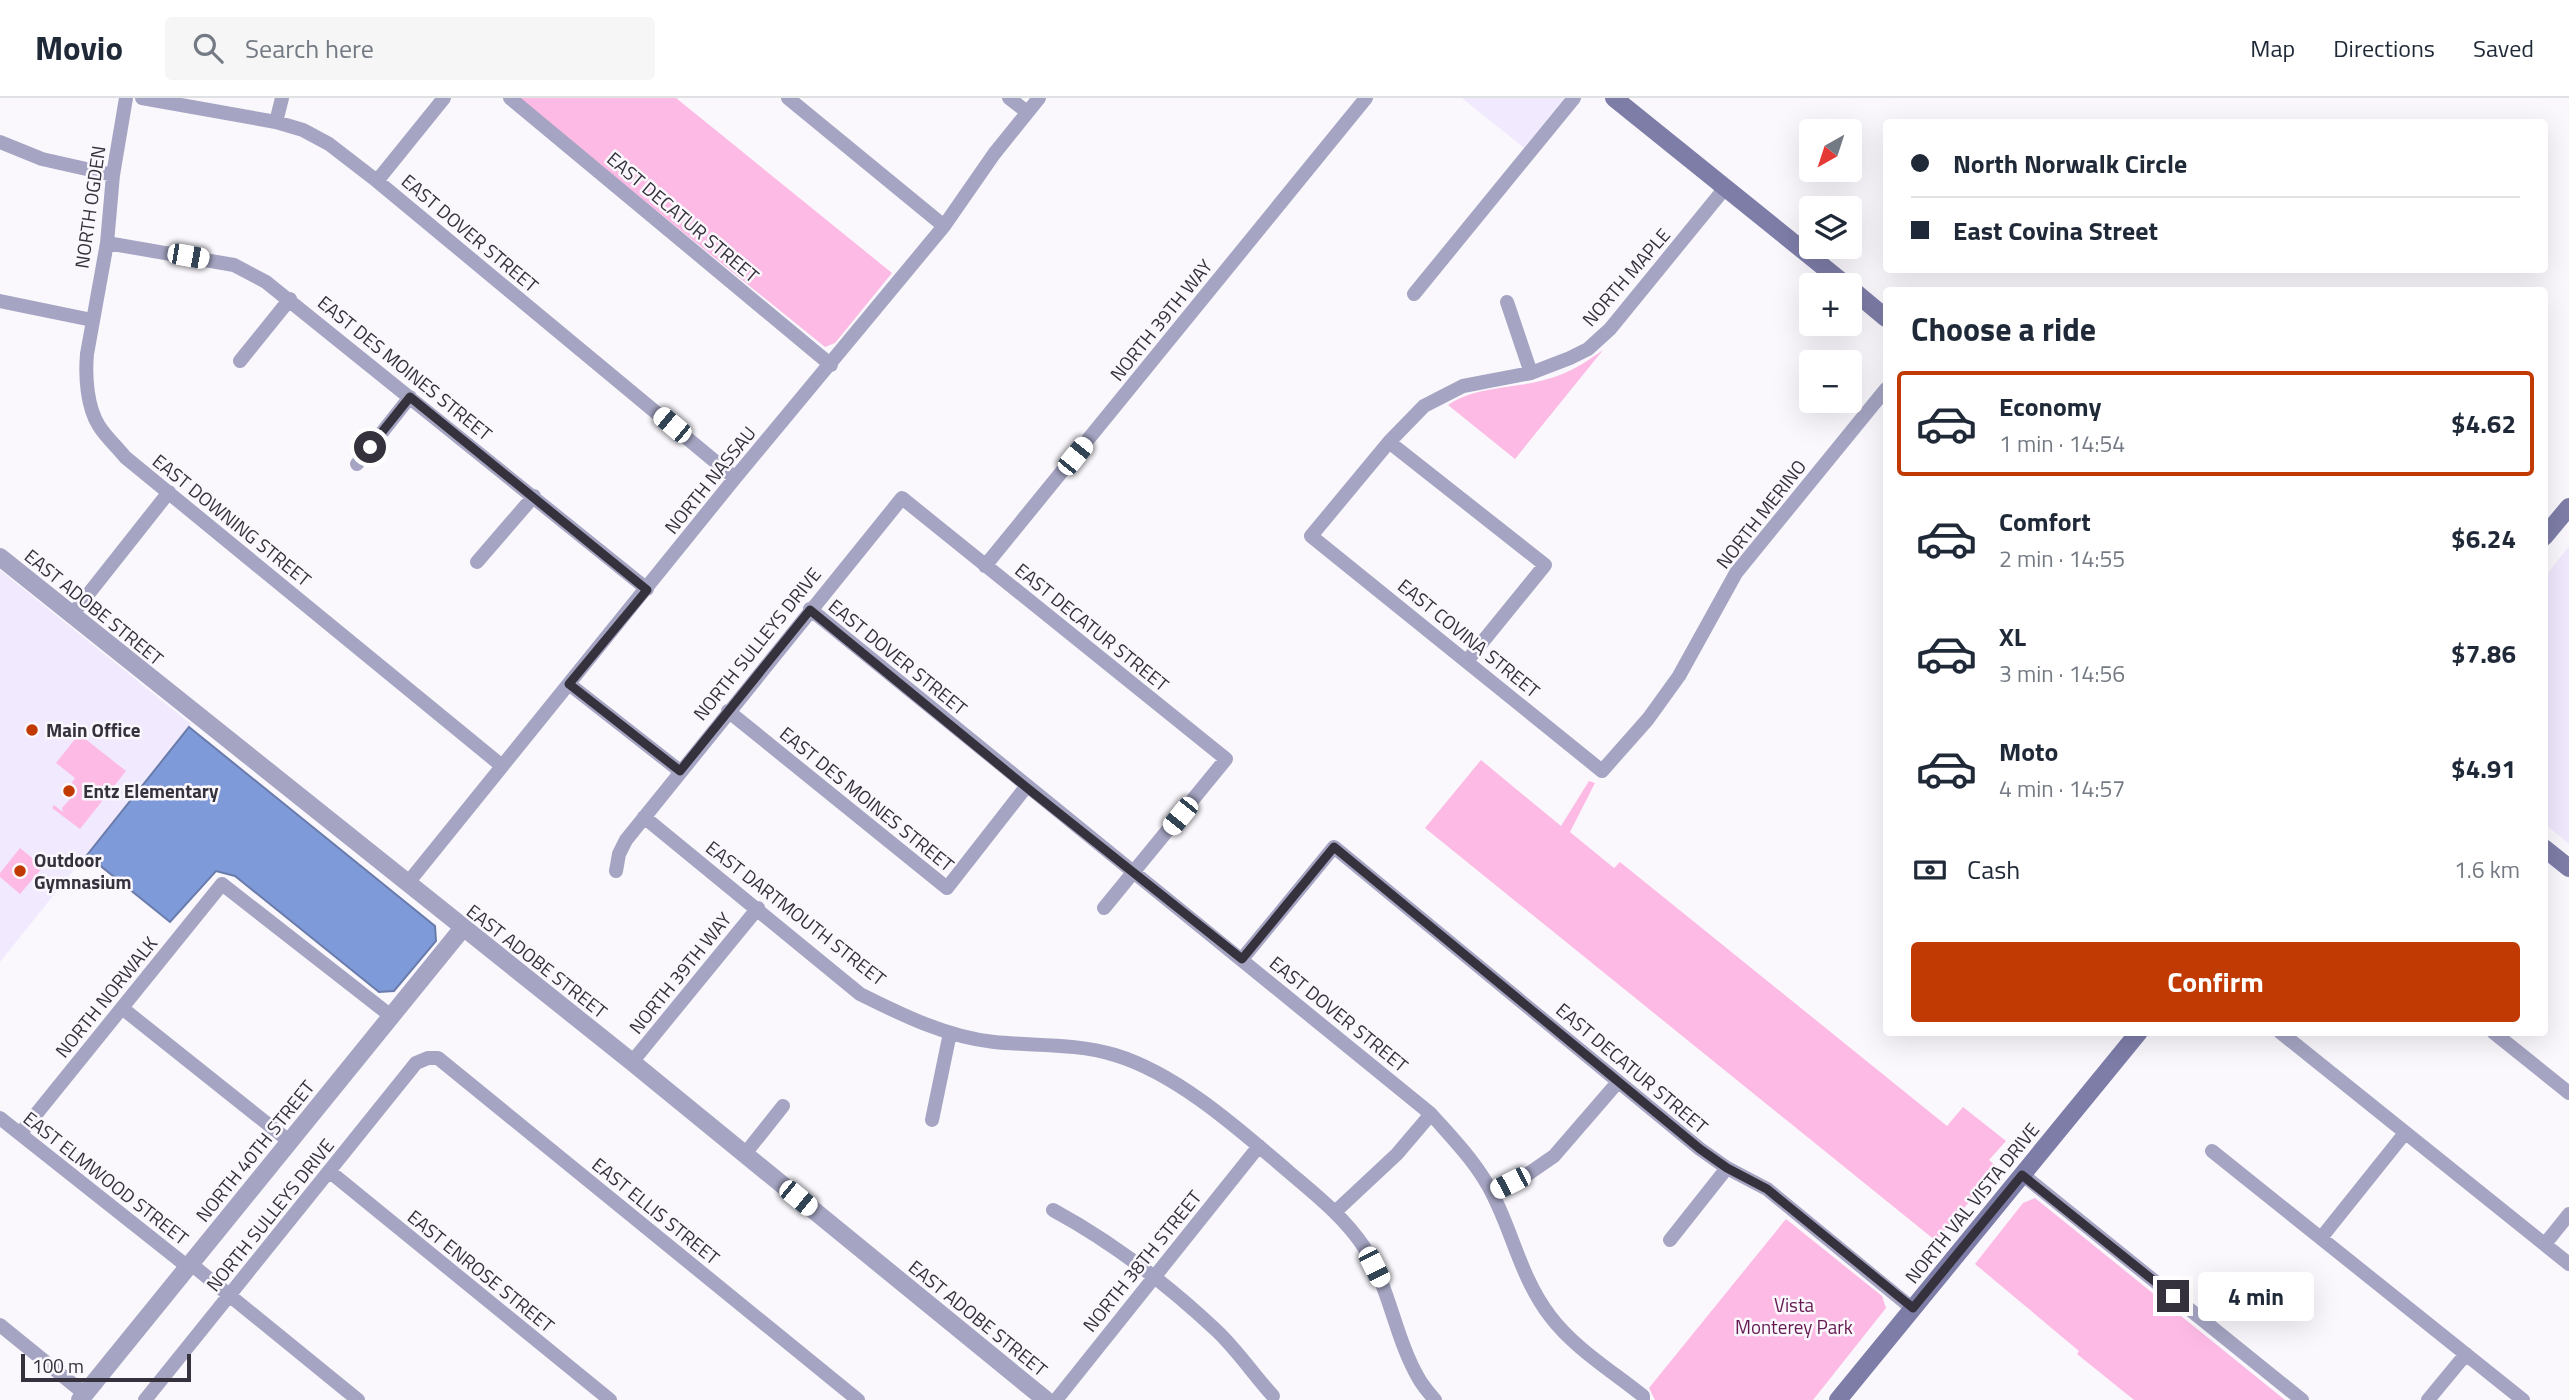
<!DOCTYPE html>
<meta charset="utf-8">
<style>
:root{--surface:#fff;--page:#f6f6f7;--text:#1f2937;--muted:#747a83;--line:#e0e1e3;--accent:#c13a04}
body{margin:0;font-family:"Titillium Web",sans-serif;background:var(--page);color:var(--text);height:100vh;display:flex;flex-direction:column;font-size:26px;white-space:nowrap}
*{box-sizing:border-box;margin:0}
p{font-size:23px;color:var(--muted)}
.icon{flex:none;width:38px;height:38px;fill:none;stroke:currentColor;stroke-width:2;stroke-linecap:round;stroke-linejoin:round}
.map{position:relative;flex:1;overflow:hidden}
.drawer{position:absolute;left:1883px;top:189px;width:665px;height:749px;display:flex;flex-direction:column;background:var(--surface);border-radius:7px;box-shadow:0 7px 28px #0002}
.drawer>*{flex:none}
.hud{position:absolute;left:1883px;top:21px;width:665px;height:154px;border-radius:7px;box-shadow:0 7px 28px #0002;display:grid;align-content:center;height:154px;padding:0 28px;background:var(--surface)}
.needle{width:46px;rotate:219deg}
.fabs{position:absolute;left:1799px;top:21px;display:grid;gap:14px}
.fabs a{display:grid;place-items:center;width:63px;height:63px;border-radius:7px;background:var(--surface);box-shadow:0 7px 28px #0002;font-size:35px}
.scale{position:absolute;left:21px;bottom:18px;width:170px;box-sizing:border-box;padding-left:7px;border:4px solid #36323d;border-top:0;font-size:19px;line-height:24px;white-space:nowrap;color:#36323d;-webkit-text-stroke:5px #faf8fd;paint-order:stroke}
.end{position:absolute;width:32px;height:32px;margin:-16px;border:9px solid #36323d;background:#fff;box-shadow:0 0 0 4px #fff}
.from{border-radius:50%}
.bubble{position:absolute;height:49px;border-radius:7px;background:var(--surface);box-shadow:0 7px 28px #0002;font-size:23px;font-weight:700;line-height:49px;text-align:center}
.car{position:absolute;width:21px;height:42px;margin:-21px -10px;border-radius:9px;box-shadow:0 0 5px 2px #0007;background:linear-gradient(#fff 24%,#345 0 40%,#fff 0 76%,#345 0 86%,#fff 0)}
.hud b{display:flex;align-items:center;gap:24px;height:66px;font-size:26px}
.hud b+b{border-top:2px solid var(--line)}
.hud i{width:18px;height:18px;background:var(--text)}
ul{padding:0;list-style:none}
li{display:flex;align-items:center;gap:21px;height:105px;margin:0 14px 10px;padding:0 14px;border:4px solid transparent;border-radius:7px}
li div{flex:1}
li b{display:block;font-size:26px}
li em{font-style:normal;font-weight:700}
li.current{border-color:var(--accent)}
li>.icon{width:63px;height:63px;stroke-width:1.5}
h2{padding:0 28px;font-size:32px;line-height:84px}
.pay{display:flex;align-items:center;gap:18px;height:77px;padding:0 28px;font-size:26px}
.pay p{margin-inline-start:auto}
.cta{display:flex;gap:14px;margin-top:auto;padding:14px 28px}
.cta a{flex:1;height:80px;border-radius:7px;background:var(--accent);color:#fff;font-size:28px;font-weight:700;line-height:80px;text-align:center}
header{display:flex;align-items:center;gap:42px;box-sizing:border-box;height:98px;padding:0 35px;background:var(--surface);border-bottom:2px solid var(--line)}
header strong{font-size:33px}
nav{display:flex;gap:38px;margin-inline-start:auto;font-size:24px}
.search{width:490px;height:63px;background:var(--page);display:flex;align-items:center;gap:18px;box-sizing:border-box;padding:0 24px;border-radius:7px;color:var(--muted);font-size:26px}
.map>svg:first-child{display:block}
.built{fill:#f1e9fe}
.green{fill:#fcbae4}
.water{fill:#7f9ad8;stroke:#697baa;stroke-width:2}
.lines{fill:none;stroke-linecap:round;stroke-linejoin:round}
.minor{stroke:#a5a5c3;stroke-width:14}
.tertiary{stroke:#a5a5c3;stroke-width:18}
.secondary{stroke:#7d7da8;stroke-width:18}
.route{stroke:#36323d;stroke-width:9}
.poi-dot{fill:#c13a04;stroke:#faf8fd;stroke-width:2.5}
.labels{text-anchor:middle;stroke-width:5;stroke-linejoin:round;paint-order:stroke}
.street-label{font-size:19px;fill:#36323d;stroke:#faf8fd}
.poi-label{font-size:19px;font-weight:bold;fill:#36323d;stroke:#faf8fd;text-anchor:start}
.park-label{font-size:19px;fill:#651950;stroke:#faf8fd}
</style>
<header>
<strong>Movio</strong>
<div class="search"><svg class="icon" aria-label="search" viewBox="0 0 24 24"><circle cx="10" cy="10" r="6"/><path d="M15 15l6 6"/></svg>Search here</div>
<nav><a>Map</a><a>Directions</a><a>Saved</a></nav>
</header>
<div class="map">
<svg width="2569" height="1302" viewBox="0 0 2569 1302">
<rect width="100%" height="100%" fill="#faf8fd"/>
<path class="built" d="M1462 0H1564L1524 50Z
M2569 448V746L2545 726 2544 480Z
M0 472 191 626 0 864Z"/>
<path class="green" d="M517 0H676L892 175 835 245 825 249Z
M1603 252 1515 361 1448 307C1476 288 1512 291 1544 282 1566 277 1585 265 1603 252Z
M79 636 126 673 80 731 52 710 54 707 63 714 62 710 71 700 65 694 75 680 56 665Z
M1481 662 1561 728 1589 683 1595 685 1570 734 1614 770 1620 764 1947 1028 1963 1009 2006 1043 1989 1062 1998 1070 1936 1143 1425 730Z
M20 750 43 769 20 796 0 779V775Z
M2035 1100 2285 1302H2134L2077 1256 2079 1253 1975 1166 2023 1105Z
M1786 1121 1882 1198 1886 1210 1813 1302H1655L1649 1290Z"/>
<path class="water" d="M189 629 435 828 436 843 394 893 379 894 235 778 216 773 170 824 87 757Z"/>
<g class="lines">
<path class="minor" d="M126 0 113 77 107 145 87 256C85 279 87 309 99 328 106 339 117 349 125 359L502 668
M142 0 276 24 303 32 329 46 377 83 735 380
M510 0 831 267
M788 0 944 128
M1009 0 1027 14
M276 24 282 0
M0 44 42 61 113 77
M377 83 444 0
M1725 90 1610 231 1588 251 1570 260 1531 275 1463 288 1424 308 1389 344 1311 438 1602 673 1648 621 1679 578 1736 475 1886 291
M107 145 234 167 266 184 647 491
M1414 196 1574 0
M0 203 92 222
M1507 204 1531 275
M240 263 290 201
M1389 344 1545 467 1467 563
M357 366 410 299
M477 464 534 398
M985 468 1366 0
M810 511 1431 1016C1453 1041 1478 1066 1493 1097 1513 1136 1522 1182 1550 1218 1574 1250 1612 1273 1643 1298V1302
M71 518 169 394
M569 586 680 673
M728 613 947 790 1026 689
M644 719 860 896C902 917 947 939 994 944 1034 948 1076 945 1115 957 1178 976 1240 1032 1289 1074 1316 1097 1344 1119 1364 1149 1390 1190 1395 1240 1419 1281 1423 1288 1429 1295 1435 1302
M616 773 619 756 626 742 902 400 1226 661 1104 810
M407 786 735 380 944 128 994 56 1039 0
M1242 861 1334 749 1700 1051 1727 1070 1767 1091 1913 1211
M122 910 289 1043
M2280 934 2569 1166
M2493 934 2569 995
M632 964 758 810
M0 1020 188 1169
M932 1022 950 935
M20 1036 222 786 391 918
M2212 1053 2523 1302
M744 1057 783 1008
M329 1073 610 1302
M2023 1077 2302 1302
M1492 1094 1528 1076 1554 1058 1618 984
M1053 1112C1112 1144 1168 1187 1217 1233 1237 1252 1254 1277 1273 1298
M1335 1114 1397 1056 1431 1016
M2321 1140 2405 1035
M1670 1142 1727 1070
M2545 1146 2569 1116
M191 1166 358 1302
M0 1227 85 1296
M145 1302 416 965 428 960H438L858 1302
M1056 1302 1259 1048
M2428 1302 2466 1256"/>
<path class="tertiary" d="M0 459 632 964 1046 1302
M80 1302 462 831"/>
<path class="secondary" d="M1614 0 1846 187
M1850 190 1886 220
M2544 439 2569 409
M2544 750 2569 770
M1838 1302 2139 934"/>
</g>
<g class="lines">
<path class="route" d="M370 349 410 299 647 492 569 586 680 673 810 512 1026 689 1242 861 1334 749 1700 1051 1727 1070 1767 1091 1913 1210 2022 1077 2173 1198"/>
</g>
<g class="poi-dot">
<circle cx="32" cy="632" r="7"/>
<circle cx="69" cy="693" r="7"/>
<circle cx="20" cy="773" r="7"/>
</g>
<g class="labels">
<g class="street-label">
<text transform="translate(90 109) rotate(-82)" y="7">NORTH OGDEN</text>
<text transform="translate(683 119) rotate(40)" y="7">EAST DECATUR STREET</text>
<text transform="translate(470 135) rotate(40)" y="7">EAST DOVER STREET</text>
<text transform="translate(1626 179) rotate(-49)" y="7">NORTH MAPLE</text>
<text transform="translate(1161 222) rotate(-51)" y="7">NORTH 39TH WAY</text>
<text transform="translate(405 270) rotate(39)" y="7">EAST DES MOINES STREET</text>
<text transform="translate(710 382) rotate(-51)" y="7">NORTH NASSAU</text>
<text transform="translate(1761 416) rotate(-52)" y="7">NORTH MERINO</text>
<text transform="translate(232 422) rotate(39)" y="7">EAST DOWNING STREET</text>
<text transform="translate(94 509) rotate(39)" y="7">EAST ADOBE STREET</text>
<text transform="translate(1092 529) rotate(39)" y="7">EAST DECATUR STREET</text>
<text transform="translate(1469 540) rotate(39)" y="7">EAST COVINA STREET</text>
<text transform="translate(757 546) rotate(-51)" y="7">NORTH SULLEYS DRIVE</text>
<text transform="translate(898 559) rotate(39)" y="7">EAST DOVER STREET</text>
<text transform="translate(867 701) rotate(39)" y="7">EAST DES MOINES STREET</text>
<text transform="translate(796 815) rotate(38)" y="7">EAST DARTMOUTH STREET</text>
<text transform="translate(537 863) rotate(38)" y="7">EAST ADOBE STREET</text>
<text transform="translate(680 875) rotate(-51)" y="7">NORTH 39TH WAY</text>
<text transform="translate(106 899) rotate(-51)" y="7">NORTH NORWALK</text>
<text transform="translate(1339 916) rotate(39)" y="7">EAST DOVER STREET</text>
<text transform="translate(1632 970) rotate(40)" y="7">EAST DECATUR STREET</text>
<text transform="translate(255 1053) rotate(-51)" y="7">NORTH 40TH STREET</text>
<text transform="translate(106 1080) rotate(38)" y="7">EAST ELMWOOD STREET</text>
<text transform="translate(1972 1105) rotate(-51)" y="7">NORTH VAL VISTA DRIVE</text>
<text transform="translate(656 1113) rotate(39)" y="7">EAST ELLIS STREET</text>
<text transform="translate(270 1117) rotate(-51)" y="7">NORTH SULLEYS DRIVE</text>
<text transform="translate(1142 1163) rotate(-51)" y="7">NORTH 38TH STREET</text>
<text transform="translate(481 1173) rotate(39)" y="7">EAST ENROSE STREET</text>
<text transform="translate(978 1220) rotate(39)" y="7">EAST ADOBE STREET</text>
</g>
<g class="poi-label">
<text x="46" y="639">Main Office</text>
<text x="83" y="700">Entz Elementary</text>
<text x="34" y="769">Outdoor<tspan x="34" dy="22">Gymnasium</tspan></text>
</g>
<g class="park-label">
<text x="1794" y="1214">Vista<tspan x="1794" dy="22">Monterey Park</tspan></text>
</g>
</g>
</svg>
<div class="fabs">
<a><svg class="needle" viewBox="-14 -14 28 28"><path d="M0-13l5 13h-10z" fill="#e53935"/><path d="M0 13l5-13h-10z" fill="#747a83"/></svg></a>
<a><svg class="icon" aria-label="layers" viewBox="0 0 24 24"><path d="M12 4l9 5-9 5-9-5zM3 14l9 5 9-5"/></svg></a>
<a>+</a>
<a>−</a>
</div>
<div class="scale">100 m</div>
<i class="end from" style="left:370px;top:349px"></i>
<i class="end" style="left:2173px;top:1198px"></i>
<div class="bubble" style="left:2198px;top:1174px;width:116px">4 min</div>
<i class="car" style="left:188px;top:158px;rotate:100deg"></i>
<i class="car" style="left:672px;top:327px;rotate:310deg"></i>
<i class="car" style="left:1075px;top:358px;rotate:39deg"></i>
<i class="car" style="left:1180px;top:718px;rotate:219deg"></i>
<i class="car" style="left:1510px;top:1085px;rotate:243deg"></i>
<i class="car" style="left:798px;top:1100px;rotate:129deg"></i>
<i class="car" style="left:1374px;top:1169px;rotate:153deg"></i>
<div class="hud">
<b><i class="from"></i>North Norwalk Circle</b>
<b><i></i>East Covina Street</b>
</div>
<section class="drawer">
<h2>Choose a ride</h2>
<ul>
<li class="current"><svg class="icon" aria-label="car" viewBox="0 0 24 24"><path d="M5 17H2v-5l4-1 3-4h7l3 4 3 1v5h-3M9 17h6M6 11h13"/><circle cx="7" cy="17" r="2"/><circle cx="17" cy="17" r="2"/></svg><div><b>Economy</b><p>1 min · 14:54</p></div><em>$4.62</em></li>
<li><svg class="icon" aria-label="car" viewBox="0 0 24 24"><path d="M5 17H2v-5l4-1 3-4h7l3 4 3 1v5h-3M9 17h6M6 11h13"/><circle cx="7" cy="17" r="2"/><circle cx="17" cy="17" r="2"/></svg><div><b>Comfort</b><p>2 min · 14:55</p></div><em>$6.24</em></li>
<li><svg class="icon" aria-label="car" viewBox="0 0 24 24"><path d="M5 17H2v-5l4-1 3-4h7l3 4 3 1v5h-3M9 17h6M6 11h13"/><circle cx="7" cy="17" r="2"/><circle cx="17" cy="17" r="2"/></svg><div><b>XL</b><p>3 min · 14:56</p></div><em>$7.86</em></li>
<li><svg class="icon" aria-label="car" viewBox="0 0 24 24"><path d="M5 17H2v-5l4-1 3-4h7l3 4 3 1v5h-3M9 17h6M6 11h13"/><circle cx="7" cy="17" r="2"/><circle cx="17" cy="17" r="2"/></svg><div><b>Moto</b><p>4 min · 14:57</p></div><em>$4.91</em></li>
</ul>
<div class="pay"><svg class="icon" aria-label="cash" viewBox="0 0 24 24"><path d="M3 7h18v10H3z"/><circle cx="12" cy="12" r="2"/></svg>Cash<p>1.6 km</p></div>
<div class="cta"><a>Confirm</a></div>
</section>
</div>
